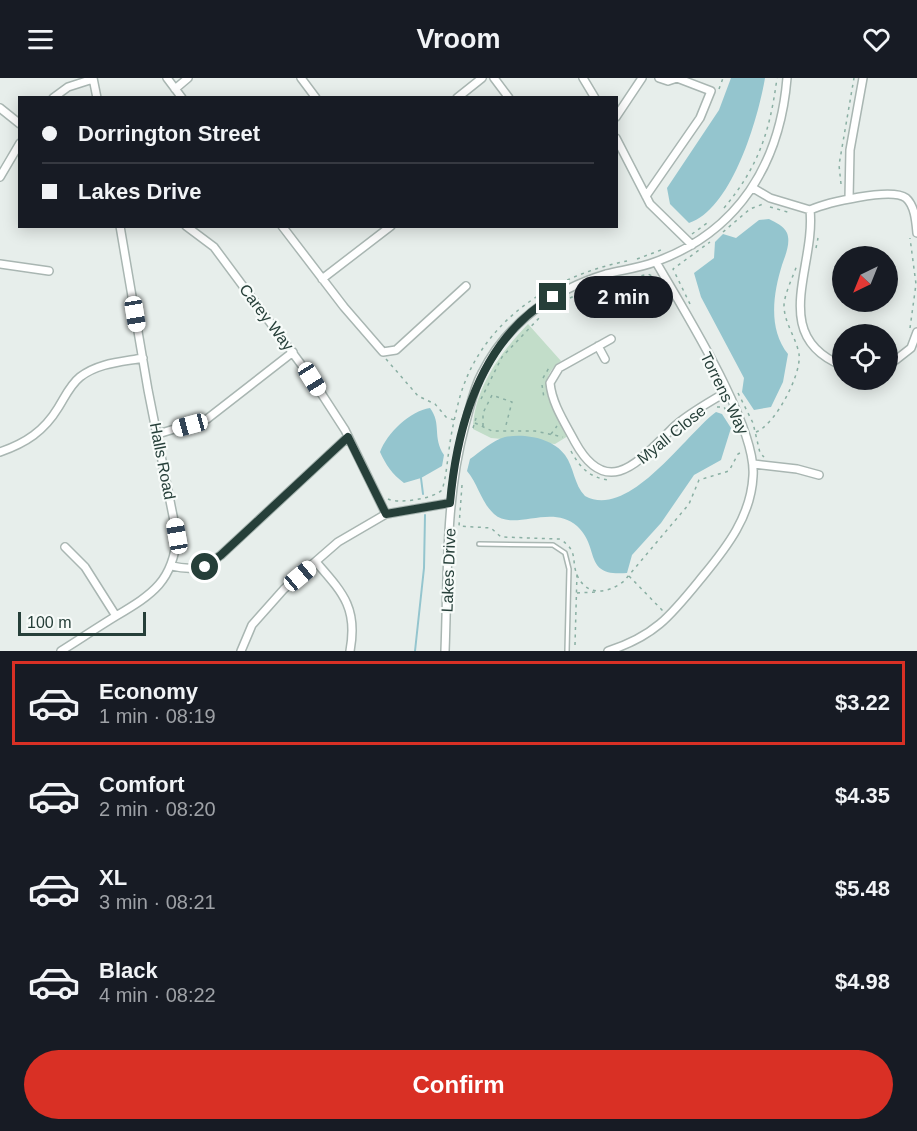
<!DOCTYPE html>
<meta charset="utf-8">
<style>
:root{--surface:#171b24;--page:#20242c;--text:#f1f3f6;--muted:#9ea1a6;--line:#363941;--accent:#d93025}
body{margin:0;font-family:Arial,sans-serif;background:var(--page);color:var(--text);height:100vh;display:flex;flex-direction:column;font-size:22px;white-space:nowrap}
*{box-sizing:border-box;margin:0}
p{font-size:20px;color:var(--muted)}
.icon{flex:none;width:33px;height:33px;fill:none;stroke:currentColor;stroke-width:2;stroke-linecap:round;stroke-linejoin:round}
.map{position:relative;height:573px;overflow:hidden}
.sheet{display:flex;flex-direction:column;background:var(--surface);flex:1}
.sheet>*{flex:none}
.top-card{position:absolute;left:18px;top:18px;width:600px;height:132px;border-radius:0px;box-shadow:0 3px 15px #0003;display:grid;align-content:center;height:132px;padding:0 24px;background:var(--surface)}
.needle{width:39px;rotate:223deg}
.buttons{position:absolute;left:832px;top:168px;display:grid;gap:12px}
.buttons a{display:grid;place-items:center;width:66px;height:66px;border-radius:50%;background:var(--surface);box-shadow:0 3px 15px #0003;font-size:30px}
.scale{position:absolute;left:18px;bottom:15px;width:128px;box-sizing:border-box;padding-left:6px;border:3px solid #263f39;border-top:0;font-size:16px;line-height:21px;white-space:nowrap;color:#263f39;-webkit-text-stroke:4px #f7fbf9;paint-order:stroke}
.end{position:absolute;width:27px;height:27px;margin:-14px;border:8px solid #263f39;background:#fff;box-shadow:0 0 0 3px #fff}
.from{border-radius:50%}
.bubble{position:absolute;height:42px;border-radius:21px;background:var(--surface);box-shadow:0 3px 15px #0003;font-size:20px;font-weight:700;line-height:42px;text-align:center}
.car{position:absolute;width:18px;height:36px;margin:-18px -9px;border-radius:8px;box-shadow:0 0 4px 2px #0007;background:linear-gradient(#fff 24%,#345 0 40%,#fff 0 76%,#345 0 86%,#fff 0)}
.top-card b{display:flex;align-items:center;gap:21px;height:57px;font-size:22px}
.top-card b+b{border-top:2px solid var(--line)}
.top-card i{width:15px;height:15px;background:var(--text)}
ul{padding:10px 0 0;list-style:none}
li{display:flex;align-items:center;gap:18px;height:84px;margin:0 12px 9px;padding:0 12px;border:3px solid transparent;border-radius:0px}
li div{flex:1}
li b{display:block;font-size:22px}
li em{font-style:normal;font-weight:700}
li.current{border-color:var(--accent)}
li>.icon{width:54px;height:54px;stroke-width:1.5}
.primary-button{display:flex;gap:12px;margin-top:auto;padding:12px 24px}
.primary-button a{flex:1;height:69px;border-radius:36px;background:var(--accent);color:#fff;font-size:24px;font-weight:700;line-height:69px;text-align:center}
header{display:flex;justify-content:space-between;align-items:center;height:78px;padding:0 24px;background:var(--surface);font-size:27px;font-weight:700}
.map>svg:first-child{display:block}
.green{fill:#c2ddc9}
.water{fill:#94c5ce}
.lines{fill:none;stroke-linecap:round;stroke-linejoin:round}
.stream{stroke:#94c5ce;stroke-width:2}
.service-casing{stroke:#a9b6b2;stroke-width:6}
.minor-casing{stroke:#a9b6b2;stroke-width:10}
.path{stroke:#8aafa3;stroke-width:1.5;stroke-dasharray:3 4.5;stroke-linecap:butt}
.service{stroke:#fff;stroke-width:3}
.minor{stroke:#fff;stroke-width:7}
.route{stroke:#263f39;stroke-width:8}
.labels{text-anchor:middle;stroke-width:4.5;stroke-linejoin:round;paint-order:stroke}
.street-label{font-size:16px;fill:#263f39;stroke:#f7fbf9}
</style>
<header><svg class="icon" aria-label="menu" viewBox="0 0 24 24"><path d="M4 6h16M4 12h16M4 18h16"/></svg>Vroom<svg class="icon" aria-label="heart" viewBox="0 0 24 24"><path d="M12 20l-8-8c-3-5 5-10 8-4 3-6 11-1 8 4z"/></svg></header>
<div class="map">
<svg width="917" height="573" viewBox="0 0 917 573">
<rect width="100%" height="100%" fill="#e7eeeb"/>
<path class="green" d="M528 246 561 283C531 304 555 334 568 358L555 366 491 360 473 351C474 310 501 274 528 246Z"/>
<path class="water" d="M731 0H765C758 41 732 131 689 145L670 126 667 110 719 32Z
M769 141C775 144 784 148 787 155 791 165 785 178 782 187 773 216 768 251 788 276L783 304 771 329 754 332 742 314 744 300 701 219 694 195 714 180 715 164 723 156 736 160 759 142Z
M430 330C442 346 432 359 444 377L442 388 421 400 404 405C392 396 386 387 380 374 387 355 410 333 430 330Z
M716 334 722 336 731 350 721 382 694 397 661 445 632 477 627 495C582 499 601 470 577 448 551 425 514 454 494 436 481 424 478 406 467 393L470 381C480 374 493 362 505 359 524 355 553 360 565 377 574 389 574 407 585 418 629 442 685 357 716 334Z"/>
<g class="lines">
<path class="stream" d="M421 400 423 416
M415 573 424 490 425 437"/>
<defs>
<path id="service" d="M479 466 553 467 565 475 569 491 567 573"/>
<path id="minor" d="M93 0 97 20
M167 0 182 20
M301 0 316 20
M494 0 509 20
M583 0 595 20
M175 11 188 0
M53 20 68 9 93 1
M457 20 482 0
M0 30 20 46
M616 39 642 0
M616 60 650 126 692 167
M0 99 20 65
M753 110 770 120 810 132
M646 118 700 40 711 13 677 0 668 3 659 0
M849 121 850 72 863 0
M810 132C816 189 768 258 843 288
M810 132C826 125 891 109 906 120 915 128 916 144 917 155
M186 148 214 169 312 301 345 352 386 436
M282 148 344 229 383 274 396 272 466 208
M0 186 49 193
M322 201 391 148
M611 261 559 290 550 305C552 326 565 345 575 364 609 426 643 378 676 347 691 334 710 324 726 314
M598 268 605 281
M888 288 911 270 917 254
M158 356 207 341 293 274
M0 374C26 365 44 353 58 330 65 319 70 307 80 299 98 285 121 284 143 280
M754 386 797 391 819 397
M65 469 85 489 116 538
M316 484C343 515 358 530 350 573
M172 488C193 493 204 490 221 477L348 359
M61 573C80 561 98 549 116 538 153 516 173 503 177 458L148 312 120 148
M241 573 252 547 284 511 338 464 386 436 450 425
M445 573C448 497 445 421 465 347 470 330 473 311 482 295 507 245 553 212 606 196 622 192 639 190 655 184 738 154 780 86 787 0
M608 573C656 558 672 536 703 498 727 469 751 438 753 398 757 348 683 231 656 184"/>
</defs>
<use href="#service" class="service-casing"/>
<use href="#minor" class="minor-casing"/>
<path class="path" d="M719 11 723 0
M841 106 839 87 854 0
M770 129 791 135
M724 130C759 88 770 53 777 0
M723 154 750 131 763 126
M692 156 710 143
M816 170 818 160
M637 181 661 172
M570 220 588 212 648 196 656 200
M690 226 673 191 710 164
M910 250 916 206 910 160
M386 281 418 318 435 326 446 339 454 342
M543 300 550 288
M542 307 544 320
M738 315 753 345 760 375 764 379
M481 321 502 279 541 238
M717 329H724L727 334
M475 345 492 353H535L563 359
M483 348V335L492 317 512 324 505 351
M473 350 477 337
M756 354C775 347 802 296 799 276 796 259 784 245 784 227 785 214 793 199 797 187
M551 356 557 348
M571 373C580 390 591 401 611 402
M462 407 459 448 491 450 501 459 560 461C580 474 570 483 578 499 588 519 609 515 624 503L689 426 699 402 729 393 738 376 742 374
M388 421C398 426 433 421 442 412 446 400 447 385 449 372 451 355 455 338 459 322 480 244 551 198 627 183
M629 498 663 533
M577 515 596 514
M575 567 577 495"/>
<use href="#service" class="service"/>
<use href="#minor" class="minor"/>
</g>
<g class="lines">
<path class="route" d="M205 489 221 477 348 359 386 436 450 425C457 347 481 261 553 219"/>
</g>
<g class="labels">
<g class="street-label">
<text transform="translate(267 239) rotate(53)" y="6">Carey Way</text>
<text transform="translate(725 315) rotate(64)" y="6">Torrens Way</text>
<text transform="translate(671 356) rotate(-39)" y="6">Myall Close</text>
<text transform="translate(163 383) rotate(79)" y="6">Halls Road</text>
<text transform="translate(448 492) rotate(-88)" y="6">Lakes Drive</text>
</g>
</g>
</svg>
<div class="buttons">
<a><svg class="needle" viewBox="-14 -14 28 28"><path d="M0-13l5 13h-10z" fill="#e53935"/><path d="M0 13l5-13h-10z" fill="#9ea1a6"/></svg></a>
<a><svg class="icon" aria-label="locate" viewBox="0 0 24 24"><circle cx="12" cy="12" r="6"/><path d="M12 2v4M12 18v4M2 12h4M18 12h4"/></svg></a>
</div>
<div class="scale">100 m</div>
<i class="end from" style="left:205px;top:489px"></i>
<i class="end" style="left:553px;top:219px"></i>
<div class="bubble" style="left:574px;top:198px;width:99px">2 min</div>
<i class="car" style="left:135px;top:236px;rotate:171deg"></i>
<i class="car" style="left:312px;top:301px;rotate:148deg"></i>
<i class="car" style="left:190px;top:347px;rotate:255deg"></i>
<i class="car" style="left:177px;top:458px;rotate:350deg"></i>
<i class="car" style="left:300px;top:498px;rotate:50deg"></i>
<div class="top-card">
<b><i class="from"></i>Dorrington Street</b>
<b><i></i>Lakes Drive</b>
</div>
</div>
<section class="sheet">
<ul>
<li class="current"><svg class="icon" aria-label="car" viewBox="0 0 24 24"><path d="M5 17H2v-5l4-1 3-4h7l3 4 3 1v5h-3M9 17h6M6 11h13"/><circle cx="7" cy="17" r="2"/><circle cx="17" cy="17" r="2"/></svg><div><b>Economy</b><p>1 min · 08:19</p></div><em>$3.22</em></li>
<li><svg class="icon" aria-label="car" viewBox="0 0 24 24"><path d="M5 17H2v-5l4-1 3-4h7l3 4 3 1v5h-3M9 17h6M6 11h13"/><circle cx="7" cy="17" r="2"/><circle cx="17" cy="17" r="2"/></svg><div><b>Comfort</b><p>2 min · 08:20</p></div><em>$4.35</em></li>
<li><svg class="icon" aria-label="car" viewBox="0 0 24 24"><path d="M5 17H2v-5l4-1 3-4h7l3 4 3 1v5h-3M9 17h6M6 11h13"/><circle cx="7" cy="17" r="2"/><circle cx="17" cy="17" r="2"/></svg><div><b>XL</b><p>3 min · 08:21</p></div><em>$5.48</em></li>
<li><svg class="icon" aria-label="car" viewBox="0 0 24 24"><path d="M5 17H2v-5l4-1 3-4h7l3 4 3 1v5h-3M9 17h6M6 11h13"/><circle cx="7" cy="17" r="2"/><circle cx="17" cy="17" r="2"/></svg><div><b>Black</b><p>4 min · 08:22</p></div><em>$4.98</em></li>
</ul>
<div class="primary-button"><a>Confirm</a></div>
</section>
